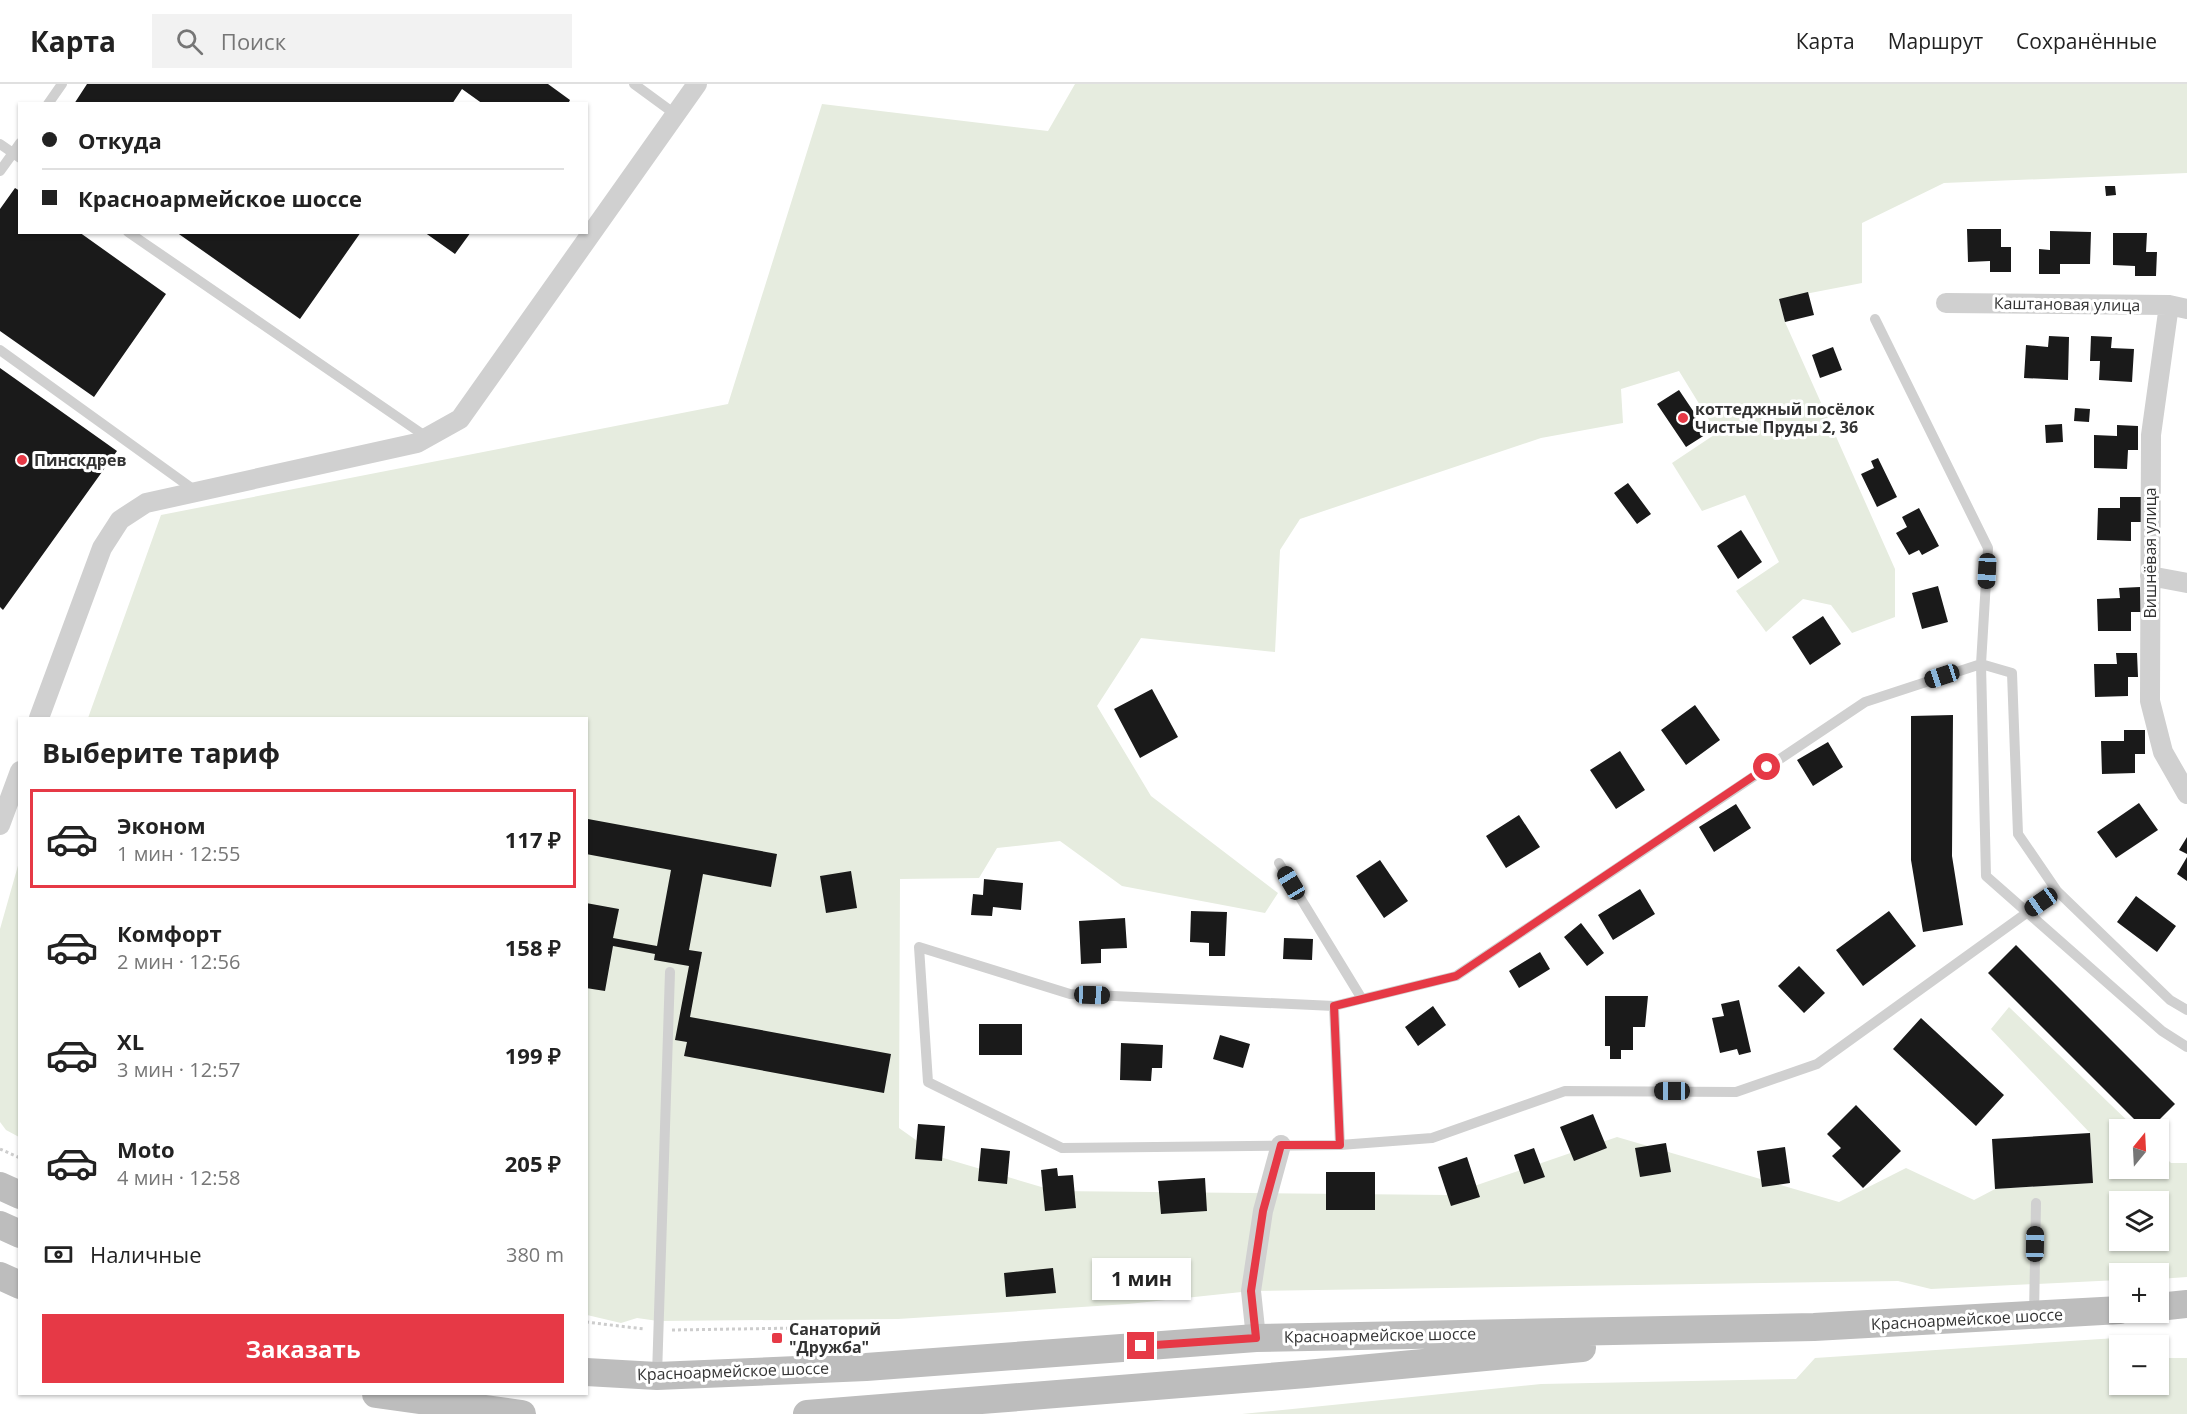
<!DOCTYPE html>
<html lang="ru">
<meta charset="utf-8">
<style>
:root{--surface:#fff;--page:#f2f2f2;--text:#222;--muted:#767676;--line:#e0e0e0;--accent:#e63946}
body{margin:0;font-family:"Open Sans",sans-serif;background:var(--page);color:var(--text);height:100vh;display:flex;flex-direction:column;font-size:22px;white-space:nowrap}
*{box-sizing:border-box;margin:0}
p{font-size:20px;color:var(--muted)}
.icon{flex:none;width:33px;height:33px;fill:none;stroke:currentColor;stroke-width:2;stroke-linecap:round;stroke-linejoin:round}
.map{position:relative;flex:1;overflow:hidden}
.drawer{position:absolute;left:18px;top:633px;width:570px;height:678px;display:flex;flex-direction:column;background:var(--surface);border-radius:0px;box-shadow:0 2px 4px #0004}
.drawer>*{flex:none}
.top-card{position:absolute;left:18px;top:18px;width:570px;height:132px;border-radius:0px;box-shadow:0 2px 4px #0004;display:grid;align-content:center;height:132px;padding:0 24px;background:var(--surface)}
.needle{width:39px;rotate:18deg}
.tools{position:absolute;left:2109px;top:1035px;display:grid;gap:12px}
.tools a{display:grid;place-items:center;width:60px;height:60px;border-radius:0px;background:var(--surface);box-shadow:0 2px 4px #0004;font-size:30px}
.end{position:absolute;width:27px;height:27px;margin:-14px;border:8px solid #e63946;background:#fff;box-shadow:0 0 0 3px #fff}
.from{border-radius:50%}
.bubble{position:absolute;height:42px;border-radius:0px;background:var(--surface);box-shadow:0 2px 4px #0004;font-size:20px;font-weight:700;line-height:42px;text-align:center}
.car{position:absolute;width:18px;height:36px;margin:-18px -9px;border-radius:8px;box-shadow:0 0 4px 2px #0007;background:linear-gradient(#222 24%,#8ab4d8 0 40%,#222 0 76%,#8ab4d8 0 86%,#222 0)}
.top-card b{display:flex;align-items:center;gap:21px;height:57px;font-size:22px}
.top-card b+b{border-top:2px solid var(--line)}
.top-card i{width:15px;height:15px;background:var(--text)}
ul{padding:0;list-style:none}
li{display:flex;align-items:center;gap:18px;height:99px;margin:0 12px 9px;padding:0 12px;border:3px solid transparent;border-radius:0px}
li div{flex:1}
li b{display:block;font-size:22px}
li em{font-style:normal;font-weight:700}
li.active{border-color:var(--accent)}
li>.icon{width:54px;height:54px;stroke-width:1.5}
h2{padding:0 24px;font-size:27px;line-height:72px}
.pay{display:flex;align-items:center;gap:15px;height:66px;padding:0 24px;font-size:22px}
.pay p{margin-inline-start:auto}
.primary-button{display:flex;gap:12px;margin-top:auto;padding:12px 24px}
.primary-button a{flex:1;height:69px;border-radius:0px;background:var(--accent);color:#fff;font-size:24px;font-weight:700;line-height:69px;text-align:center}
header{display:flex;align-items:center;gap:36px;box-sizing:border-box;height:84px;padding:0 30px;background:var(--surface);border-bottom:2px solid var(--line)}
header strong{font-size:28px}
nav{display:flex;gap:33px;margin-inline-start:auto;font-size:21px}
.search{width:420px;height:54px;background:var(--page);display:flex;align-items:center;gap:15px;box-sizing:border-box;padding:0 21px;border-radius:0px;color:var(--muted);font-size:22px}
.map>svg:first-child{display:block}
.green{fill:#e6ecdf;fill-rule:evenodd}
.building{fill:#1a1a1a}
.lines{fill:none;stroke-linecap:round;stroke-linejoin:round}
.path{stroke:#cdcdcd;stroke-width:3;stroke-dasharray:3 3;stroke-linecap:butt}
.lane{stroke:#d0d0d0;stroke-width:10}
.street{stroke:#d0d0d0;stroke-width:20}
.secondary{stroke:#bdbdbd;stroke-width:28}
.route{stroke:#e63946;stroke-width:8}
.poi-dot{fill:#e63946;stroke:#fff;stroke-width:2}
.labels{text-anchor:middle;stroke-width:6;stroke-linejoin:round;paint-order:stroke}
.street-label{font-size:16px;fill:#333;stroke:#fff}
.poi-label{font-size:16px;font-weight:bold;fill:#333;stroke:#fff;text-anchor:start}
</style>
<header>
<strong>Карта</strong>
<div class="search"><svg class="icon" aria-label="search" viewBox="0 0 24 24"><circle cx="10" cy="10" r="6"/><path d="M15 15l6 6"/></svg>Поиск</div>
<nav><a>Карта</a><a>Маршрут</a><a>Сохранённые</a></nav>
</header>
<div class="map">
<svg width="2187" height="1330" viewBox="0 0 2187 1330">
<rect width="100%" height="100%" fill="#fff"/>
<path class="green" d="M1075 0H2187V89L1944 99 1862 139V199L1779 215 1785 238 1895 485V533L1852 549 1831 521 1803 515 1766 548 1736 507 1779 478 1745 411 1702 427 1672 379 1717 349 1679 287 1621 305 1623 339 1541 354 1300 435 1280 466 1275 568 1141 554 1097 622 1151 712 1278 809 1265 829 1122 802 1060 757 997 764 979 794 900 795 899 1044 940 1073 1055 1107 1448 1111 1617 1053 1839 1118 1906 1084 1974 1116 1995 1105 2093 1099 2090 1049 1991 945 2009 923 2136 1045 2120 1046V1084H2158L2159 1067 2171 1079H2187V1193L2159 1195 2158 1190H2120L2119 1196 1931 1205 1898 1197 1251 1207 1128 1220 898 1235 658 1237 637 1234 621 1239 587 1231 586 634H88L161 431 728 320 822 20 1048 47ZM2120 1118H2158V1156H2120Z
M19 778V1053L6 1046 0 1038V845Z
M2147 1252 2153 1261 2120 1262V1300H2158L2159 1270 2162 1274H2187V1330H1242L1541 1300 1796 1295 1815 1274Z"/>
<path class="building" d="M87 0H548L570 16 568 20H483L462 5 452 20H74Z
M2105 102H2115L2116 111 2106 112Z
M15 104 20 107V148H79L166 210 94 313 0 247V125Z
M1967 145H2001V163H2011V188H1990V177L1968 178Z
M2050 147 2091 148 2090 180H2060V190H2039V165L2050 166Z
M176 148H361L300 235Z
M424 148H471L455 170Z
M2113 149H2147L2146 168H2157L2156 192H2135V182L2113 181Z
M1808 208 1814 231 1785 238 1779 215Z
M2049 252 2069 253 2068 296 2024 294 2026 261 2048 263Z
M2091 252 2112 253 2111 264 2134 265 2132 298 2099 296 2100 277H2090Z
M1833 263 1842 286 1820 294 1812 271Z
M0 284 117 367 3 526 0 523Z
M1679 306 1708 349 1686 363 1657 320Z
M2075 324 2090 325 2089 338 2074 337Z
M2062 340 2063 358 2046 359 2045 341Z
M2117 341 2138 342V366H2128L2127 385 2094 384V351L2117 352Z
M1878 374 1897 413 1877 423 1861 390 1874 384 1871 377Z
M1628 399 1651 430 1637 440 1614 409Z
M2120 413H2141V438H2131V457L2097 456 2098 424H2120Z
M1919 424 1939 462 1922 471 1919 466 1909 471 1896 449 1907 443 1902 433Z
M1741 446 1762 478 1738 495 1717 462Z
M1938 502 1948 538 1922 545 1912 509Z
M2140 503 2141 528H2131V547H2098L2097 515 2120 514 2119 504Z
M1823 532 1841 560 1810 581 1792 553Z
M2116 569H2137L2138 593H2128V612L2095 613 2094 580H2117Z
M1152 605 1178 653 1140 674 1114 625Z
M1695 621 1720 656 1686 681 1661 646Z
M1953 631 1952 772 1963 841 1923 848 1911 776V632Z
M2124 646H2145V670H2135V689L2102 690 2101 657H2124Z
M1828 658 1843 683 1813 702 1797 676Z
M1620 667 1645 706 1616 725 1590 686Z
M2139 719 2158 746 2116 774 2097 748Z
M1736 720 1751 744 1714 768 1699 743Z
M1519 731 1540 763 1506 784 1486 752Z
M588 735 777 770 771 803 703 790 689 866 702 868 690 933 891 970 884 1009 684 972 687 958 675 956 689 882 654 876 655 870 613 862 605 907 586 904V819L619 825 613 854 657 862 671 786 586 770Z
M2187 753V770L2179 766Z
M2187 773V797L2177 790Z
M1380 776 1408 817 1384 834 1356 792Z
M851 787 857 824 826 829 820 792Z
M984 795 1023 799 1021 826 993 823 992 832 971 831 973 810 983 811Z
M1640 805 1655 830 1613 856 1598 831Z
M2136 812 2176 842 2157 868 2117 838Z
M1191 827 1227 828 1225 872H1209V859L1190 858Z
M1889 827 1916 862 1863 902 1836 866Z
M1125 834 1127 864 1101 865V879L1081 880 1079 837Z
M1581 839 1604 869 1587 882 1564 853Z
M1284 854 1313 855 1312 876 1283 875Z
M2016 861 2175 1020 2149 1046H2145L1988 889Z
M1540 868 1550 885 1519 904 1509 887Z
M1799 882 1825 909 1804 929 1778 902Z
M1605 912H1648L1645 943H1633V966H1621V975H1610V962H1605Z
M1739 916 1751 968 1739 971 1737 965 1720 969 1712 934 1724 932 1721 920Z
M1433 922 1446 941 1418 962 1405 943Z
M1921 934 2004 1011 1976 1042 1893 965Z
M979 940H1022V971H979Z
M1220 951 1250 960 1243 984 1213 975Z
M1121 959 1163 961 1162 984H1152L1151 997 1120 996Z
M1856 1021 1901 1067 1863 1104 1832 1072 1841 1064 1827 1050Z
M1593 1030 1607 1064 1574 1077 1560 1043Z
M918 1040 945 1042 942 1077 915 1075Z
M2090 1049 2093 1099 1995 1105 1992 1055Z
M1666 1059 1671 1088 1640 1093 1635 1064Z
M1785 1063 1790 1099 1762 1103 1757 1067Z
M981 1064 1010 1067 1007 1100 978 1097Z
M1534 1064 1545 1093 1524 1100 1514 1071Z
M1467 1073 1480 1113 1451 1122 1438 1083Z
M1057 1084 1058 1092 1073 1091 1076 1124 1045 1127 1041 1086Z
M1326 1088H1375V1126H1326Z
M1205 1094 1207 1127 1161 1130 1158 1097Z
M1053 1184 1056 1209 1006 1213 1004 1189Z"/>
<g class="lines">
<path class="path" d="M0 1065 20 1074
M586 1238 644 1245
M672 1246 865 1243"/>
<path class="lane" d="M634 0 675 30
M48 20 62 0
M0 60 13 69 20 59
M0 87 13 69 20 74
M128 148 428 354
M1875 235 1988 464 1981 580 1986 792 2162 947 2187 963
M0 266 197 408
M1279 779 1362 915
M2057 807 1817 980 1736 1008 1565 1007 1432 1054 1340 1061 1062 1064 928 998 919 863 1070 910 1334 922 1362 915 1456 892 1865 618 1981 580 2012 589 2018 750 2057 807 2170 916 2187 926
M1334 922 1340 1061
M2034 1231 2036 1119
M657 1291 670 888"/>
<path class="street" d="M1946 219 2169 221 2187 225
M2169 221 2151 351 2150 617 2163 668 2187 710
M2150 492 2187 499
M39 634 102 464 120 436 146 419 417 359 460 335 697 0
M0 741 20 687
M1256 1254 1251 1207 1263 1127 1281 1061"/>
<path class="secondary" d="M0 1102 20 1111
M0 1141 20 1150
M0 1192 20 1201
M2158 1223 2187 1220
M586 1288 657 1292 866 1283 1256 1254 1814 1243 2120 1226
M376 1310 522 1330
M807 1330 1306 1290 1582 1264"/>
</g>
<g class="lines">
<path class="route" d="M1141 1262 1256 1254 1251 1207 1263 1127 1281 1061H1340L1334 922 1456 892 1767 683"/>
</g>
<g class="poi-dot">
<circle cx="1683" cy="334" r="6"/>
<circle cx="22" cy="376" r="6"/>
<rect x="771" y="1248" width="12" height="12" rx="3"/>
</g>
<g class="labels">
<g class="street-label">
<text transform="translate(2067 220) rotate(1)" y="6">Каштановая улица</text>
<text transform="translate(2150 469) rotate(-90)" y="6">Вишнёвая улица</text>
<text transform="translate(1967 1235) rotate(-3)" y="6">Красноармейское шоссе</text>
<text transform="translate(1380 1251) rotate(-1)" y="6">Красноармейское шоссе</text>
<text transform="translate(733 1287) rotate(-2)" y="6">Красноармейское шоссе</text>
</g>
<g class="poi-label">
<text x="1695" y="331">коттеджный посёлок<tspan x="1695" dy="18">Чистые Пруды 2, 36</tspan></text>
<text x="34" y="382">Пинскдрев</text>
<text x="789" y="1251">Санаторий<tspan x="789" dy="18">"Дружба"</tspan></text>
</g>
</g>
</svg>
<div class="tools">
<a><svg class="needle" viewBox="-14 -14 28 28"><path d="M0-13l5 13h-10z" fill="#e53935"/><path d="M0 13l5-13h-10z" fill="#767676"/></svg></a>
<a><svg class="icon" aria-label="layers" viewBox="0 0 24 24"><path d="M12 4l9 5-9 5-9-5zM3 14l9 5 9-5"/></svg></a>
<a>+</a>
<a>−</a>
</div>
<i class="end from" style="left:1767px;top:683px"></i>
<i class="end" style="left:1141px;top:1262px"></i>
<div class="bubble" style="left:1092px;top:1174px;width:99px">1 мин</div>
<i class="car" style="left:1987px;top:487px;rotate:183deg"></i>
<i class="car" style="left:1942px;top:592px;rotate:252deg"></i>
<i class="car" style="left:1291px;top:799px;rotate:329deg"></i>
<i class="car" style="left:2041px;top:818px;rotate:235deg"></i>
<i class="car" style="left:1092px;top:911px;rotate:92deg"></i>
<i class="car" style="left:1672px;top:1007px;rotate:270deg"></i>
<i class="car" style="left:2035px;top:1160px;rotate:1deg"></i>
<div class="top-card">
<b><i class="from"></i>Откуда</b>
<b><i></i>Красноармейское шоссе</b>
</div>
<section class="drawer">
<h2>Выберите тариф</h2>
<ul>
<li class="active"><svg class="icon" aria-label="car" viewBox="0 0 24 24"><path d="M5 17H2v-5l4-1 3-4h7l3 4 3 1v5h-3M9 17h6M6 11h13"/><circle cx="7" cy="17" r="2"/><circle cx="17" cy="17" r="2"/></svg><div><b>Эконом</b><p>1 мин · 12:55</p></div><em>117 ₽</em></li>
<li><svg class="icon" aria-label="car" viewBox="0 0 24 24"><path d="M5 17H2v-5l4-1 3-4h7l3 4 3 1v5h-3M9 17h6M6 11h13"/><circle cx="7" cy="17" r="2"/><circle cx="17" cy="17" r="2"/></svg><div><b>Комфорт</b><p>2 мин · 12:56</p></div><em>158 ₽</em></li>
<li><svg class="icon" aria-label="car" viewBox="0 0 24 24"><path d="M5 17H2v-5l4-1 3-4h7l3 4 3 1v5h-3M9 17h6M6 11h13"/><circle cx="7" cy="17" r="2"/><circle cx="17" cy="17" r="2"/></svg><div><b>XL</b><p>3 мин · 12:57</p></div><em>199 ₽</em></li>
<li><svg class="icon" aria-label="car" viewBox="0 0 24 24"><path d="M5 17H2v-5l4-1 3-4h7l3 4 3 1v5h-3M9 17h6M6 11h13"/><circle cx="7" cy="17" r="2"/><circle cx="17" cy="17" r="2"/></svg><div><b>Moto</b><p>4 мин · 12:58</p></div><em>205 ₽</em></li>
</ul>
<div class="pay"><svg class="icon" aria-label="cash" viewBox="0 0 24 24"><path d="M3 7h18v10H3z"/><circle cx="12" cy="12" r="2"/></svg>Наличные<p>380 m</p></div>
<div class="primary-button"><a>Заказать</a></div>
</section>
</div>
